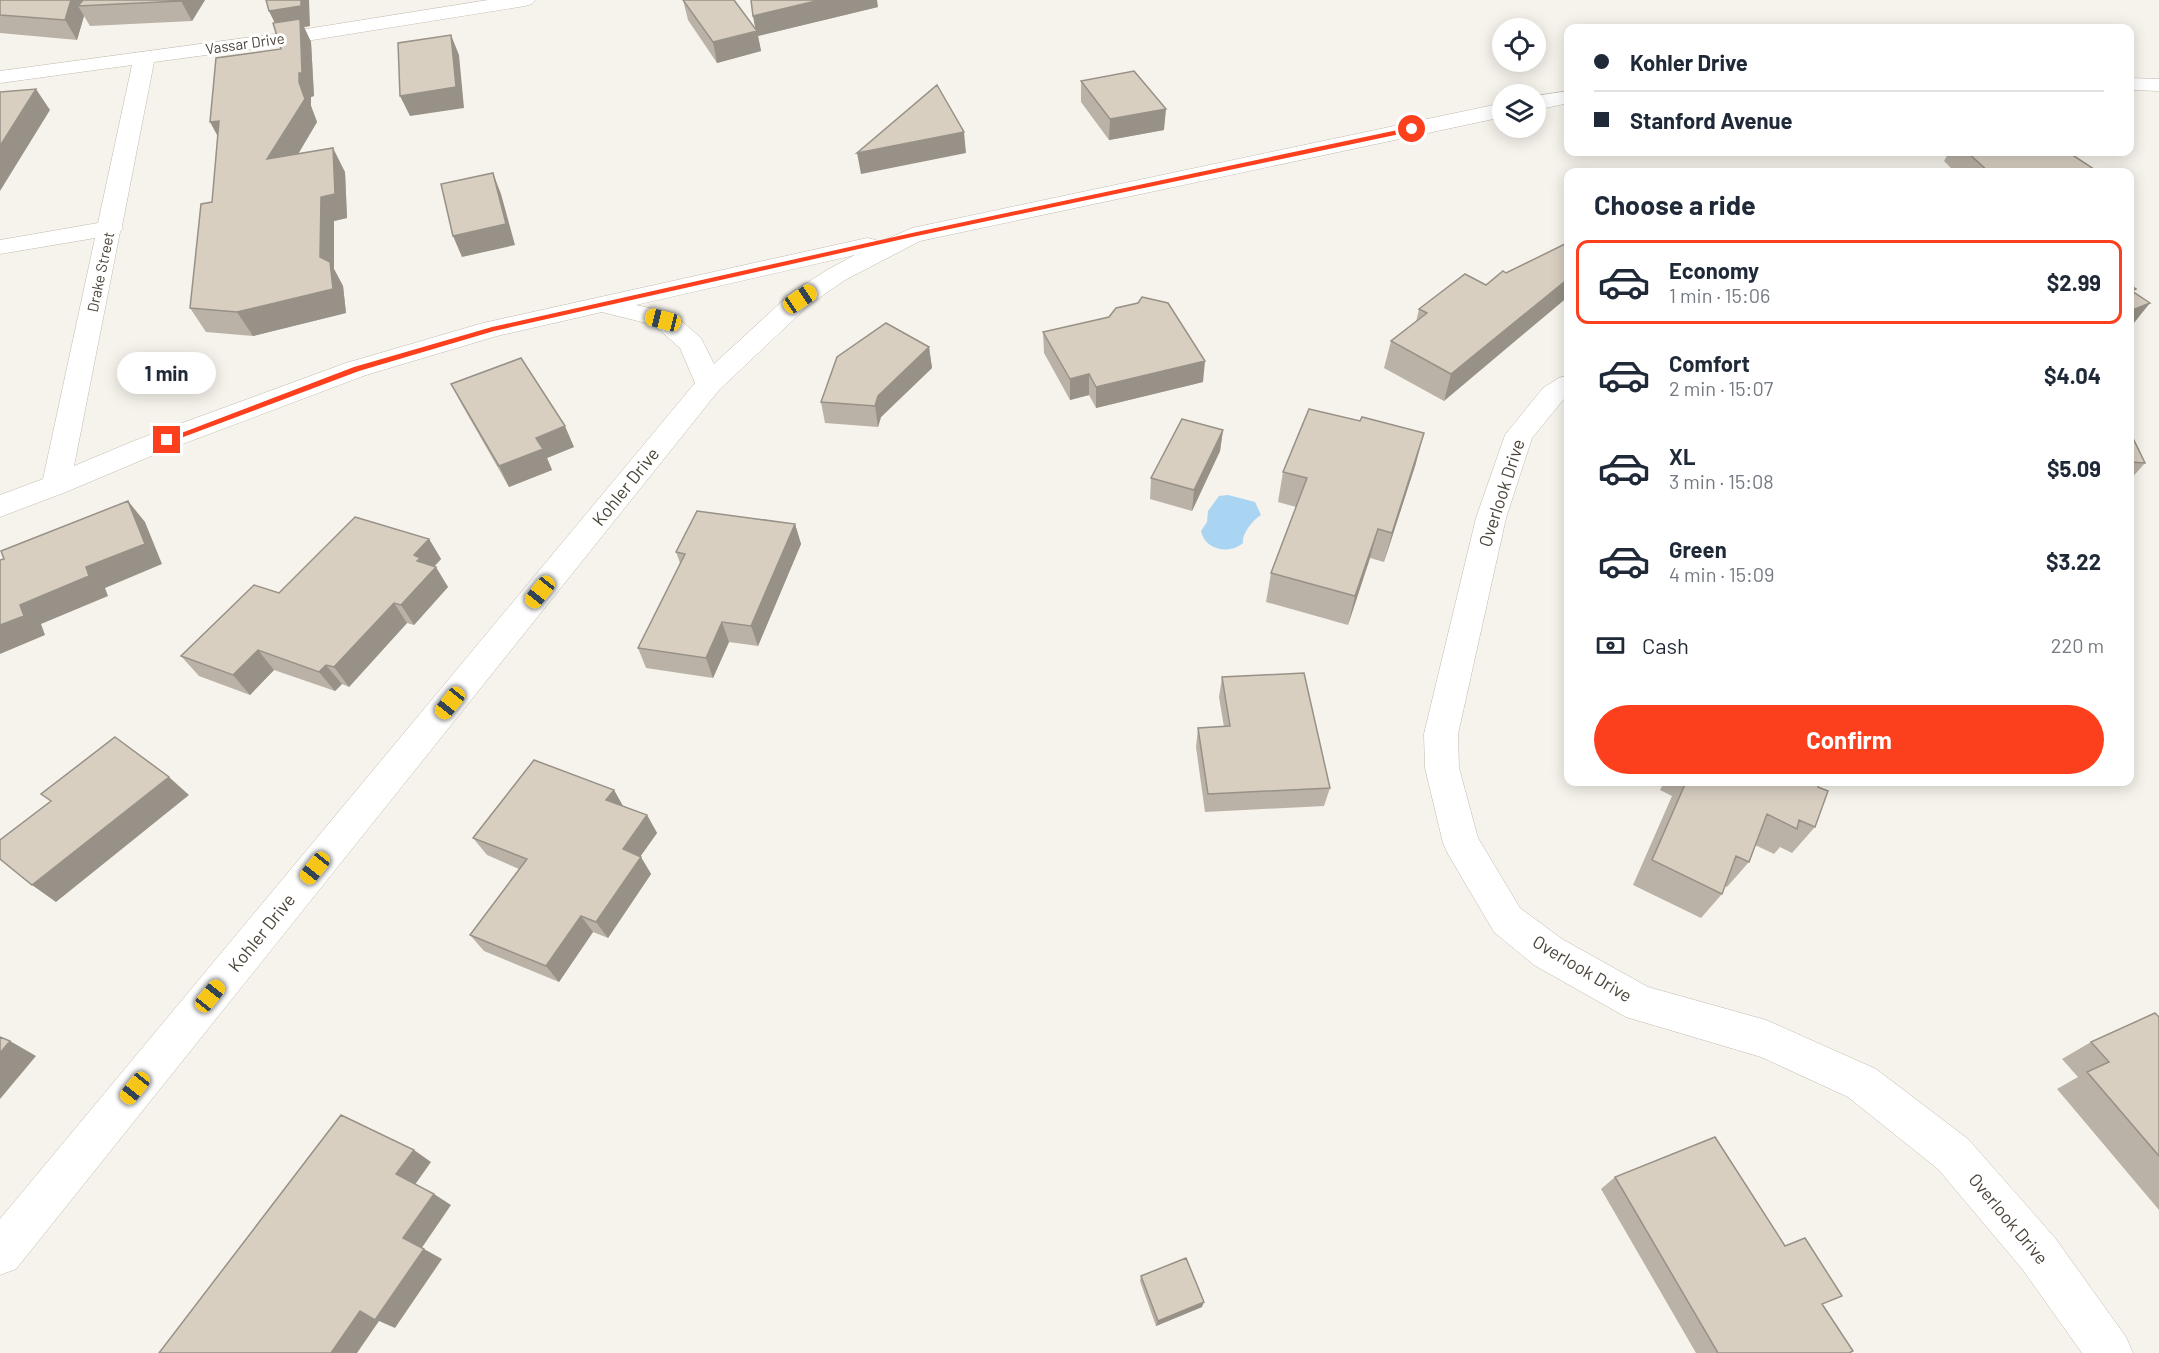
<!DOCTYPE html>
<meta charset="utf-8">
<style>
:root{--surface:#fff;--page:#f6f6f7;--text:#1f2937;--muted:#747a83;--line:#e0e1e3;--accent:#fc3f1d}
body{margin:0;font-family:Barlow,sans-serif;background:var(--page);color:var(--text);height:100vh;display:flex;flex-direction:column;font-size:22px;white-space:nowrap}
*{box-sizing:border-box;margin:0}
p{font-size:20px;color:var(--muted)}
.icon{flex:none;width:33px;height:33px;fill:none;stroke:currentColor;stroke-width:2;stroke-linecap:round;stroke-linejoin:round}
.map{position:relative;flex:1;overflow:hidden}
.side{position:absolute;left:1564px;top:168px;width:570px;height:618px;display:flex;flex-direction:column;background:var(--surface);border-radius:12px;box-shadow:0 3px 15px #0003}
.side>*{flex:none}
.hud{position:absolute;left:1564px;top:24px;width:570px;height:132px;border-radius:12px;box-shadow:0 3px 15px #0003;display:grid;align-content:center;height:132px;padding:0 30px;background:var(--surface)}
.buttons{position:absolute;left:1492px;top:18px;display:grid;gap:12px}
.buttons a{display:grid;place-items:center;width:54px;height:54px;border-radius:50%;background:var(--surface);box-shadow:0 3px 15px #0003;font-size:30px}
.end{position:absolute;width:27px;height:27px;margin:-14px;border:8px solid #fc3f1d;background:#fff;box-shadow:0 0 0 3px #fff}
.from{border-radius:50%}
.bubble{position:absolute;height:42px;border-radius:21px;background:var(--surface);box-shadow:0 3px 15px #0003;font-size:20px;font-weight:700;line-height:42px;text-align:center}
.car{position:absolute;width:18px;height:36px;margin:-18px -9px;border-radius:8px;box-shadow:0 0 4px 2px #0007;background:linear-gradient(#f5c518 24%,#345 0 40%,#f5c518 0 76%,#345 0 86%,#f5c518 0)}
.hud b{display:flex;align-items:center;gap:21px;height:57px;font-size:22px}
.hud b+b{border-top:2px solid var(--line)}
.hud i{width:15px;height:15px;background:var(--text)}
ul{padding:0;list-style:none}
li{display:flex;align-items:center;gap:18px;height:84px;margin:0 12px 9px;padding:0 18px;border:3px solid transparent;border-radius:12px}
li div{flex:1}
li b{display:block;font-size:22px}
li em{font-style:normal;font-weight:700}
li.on{border-color:var(--accent)}
li>.icon{width:54px;height:54px;stroke-width:1.5}
h2{padding:0 30px;font-size:27px;line-height:72px}
.pay{display:flex;align-items:center;gap:15px;height:66px;padding:0 30px;font-size:22px}
.pay p{margin-inline-start:auto}
.primary-button{display:flex;gap:12px;margin-top:auto;padding:12px 30px}
.primary-button a{flex:1;height:69px;border-radius:36px;background:var(--accent);color:#fff;font-size:24px;font-weight:700;line-height:69px;text-align:center}
.map>svg:first-child{display:block}
.water{fill:#a9d4f2}
.lines{fill:none;stroke-linecap:round;stroke-linejoin:round}
.minor-casing{stroke:#c2bbae;stroke-width:1}
.minor{fill:#fff;fill-rule:evenodd}
.wall{fill:#bab2a6}
.shaded-wall{fill:#979187}
.building{fill:#d8cfc1;stroke:#979187;stroke-width:1.5}
.route{fill:#fc3f1d}
.labels{text-anchor:middle;stroke-width:6;stroke-linejoin:round;paint-order:stroke}
.far-street-label{font-size:15px;fill:#4b4439;stroke:#fff}
.street-label{font-size:18px;fill:#4b4439;stroke:#fff}
</style>
<div class="map">
<svg width="2159" height="1353" viewBox="0 0 2159 1353">
<rect width="100%" height="100%" fill="#f6f3ec"/>
<path class="water" d="M1228 495 1255 502 1261 515C1253 520 1242 533 1243 543 1229 555 1205 550 1201 531L1207 522 1208 511 1219 496Z"/>
<g class="lines">
<defs>
<path id="minor" d="M488 0H535L532 4 525 6 281 45 154 62 122 226 123 228 120 232 74 466 136 440 346 363 483 323 867 238 876 240 878 243 912 228 1503 103V117L920 241 845 280 809 305 719 390 16 1269 0 1275V1219L695 383 680 348 654 325 602 312 497 336 366 375 156 454 66 492 0 517V495L43 479 95 238 0 254V240L98 223 132 65 0 83V71L281 33ZM855 255 827 270 791 293 714 364 701 338 672 313 636 305Z
M2130 78 2159 79V91L2130 90Z
M1569 91V103L1536 110V96Z
M1569 375V396L1563 400 1532 438 1506 518 1458 734 1459 768 1478 838 1520 908 1562 939 1648 987 1766 1020 1876 1069 1968 1139 2055 1238 2126 1337 2133 1353H2082L2023 1270 1938 1169 1848 1097 1761 1057 1626 1017 1534 965 1494 932 1448 854 1443 843 1425 768 1424 734 1476 518 1505 435 1543 388 1559 378Z"/>
</defs>
<use href="#minor" class="minor-casing"/>
<use href="#minor" class="minor"/>
</g>
<path class="wall" d="M0 0H205L192 21 90 26 84 16 77 40 0 33Z
M683 0 756 29 753 16 878 7 758 36 761 51 717 63 688 20Z
M269 11 310 26 304 27 311 42 314 96 311 97V106L317 122 298 154 345 172 347 218 334 221V269L343 286 346 313 253 336 206 332 190 308 212 202 281 49 275 23Z
M1081 81 1164 130 1109 140 1081 102Z
M1949 152H2068L2097 171 2095 172H1955L1944 161Z
M1486 285 1444 401 1384 368 1391 341 1416 322 1419 309Z
M1043 332 1203 382 1096 408 1089 395 1070 400 1044 353Z
M929 347 932 368 881 417 878 427 825 423 821 402Z
M451 384 574 447 547 458 552 470 509 487 462 405Z
M1223 430 1220 451 1192 511 1150 499 1151 478Z
M2130 432 2145 463 2130 480Z
M1416 463 1384 562 1370 558 1348 625 1266 602 1271 573 1296 507 1278 502 1283 472Z
M795 524 801 544 758 646 729 642 713 678 646 668 638 648 680 563 676 552Z
M429 539 441 559 434 567 448 587 414 625 407 623 349 687 342 684 335 691 274 670 250 695 199 676 181 656 279 593Z
M1222 677 1330 788 1324 806 1205 812 1196 747 1198 728 1224 727 1219 697Z
M1664 782H1820L1818 787 1815 827 1792 853 1780 847 1774 854 1755 845 1749 862 1727 887 1725 886 1722 894 1701 918 1633 885 1672 796 1660 790Z
M614 790 623 806 647 815 657 833 640 856 651 874 608 938 593 932 559 982 484 951 470 935 519 869 487 855 473 838Z
M2159 1017V1210L2057 1089 2078 1077 2062 1059 2091 1042Z
M1615 1177 1822 1305 1849 1353H1696L1601 1189Z
M1141 1276 1202 1307 1156 1326 1140 1281Z"/>
<path class="shaded-wall" d="M71 0H86L78 6 84 16 77 40 65 20Z
M181 0H205L192 21 181 1Z
M301 0H309L310 26 304 27 311 42 314 96 311 97V106L317 122 281 183 267 159 305 99 279 31 269 11Z
M820 0H877L878 7 758 36 761 51 717 63 713 42 756 32 753 16Z
M451 35 459 55 464 108 410 116 400 96Z
M36 89 50 110 0 191V146Z
M1166 109 1164 130 1109 140 1110 119Z
M219 121 223 146 210 122Z
M964 132 966 153 861 174 857 153Z
M333 148 345 172 347 218 334 221V269L343 286 346 313 253 336 237 312 321 197Z
M493 173 501 194 515 245 462 257 453 236Z
M1569 278V296L1444 401 1451 374Z
M2150 303 2130 328V311Z
M929 347 932 368 881 417 878 427 875 406 878 396Z
M1205 361 1203 382 1096 408V387Z
M1089 374V395L1070 400V379Z
M565 426 574 447 547 458 552 470 509 487 499 466 536 438Z
M1223 430 1220 451 1192 511 1194 490Z
M1424 433 1416 463 1384 562 1392 533Z
M128 501 145 522 162 564 105 588 108 596 41 624 45 635 0 654V625L20 605 86 567Z
M795 524 801 544 758 646 751 626Z
M1378 529 1370 558 1348 625 1355 596Z
M429 539 441 559 429 572 436 567 448 587 414 625 401 605 414 555Z
M394 603 407 623 349 687 334 667Z
M722 622 729 642 713 678 706 658Z
M258 650 274 670 250 695 233 675Z
M326 665 342 684 335 691 319 672Z
M169 777 189 795 56 902 32 885Z
M614 790 624 808 606 800Z
M647 815 657 833 633 867 623 849Z
M641 857 651 874 608 938 596 922Z
M581 916 593 932 559 982 546 966Z
M10 1041 36 1056 0 1099V1053Z
M414 1150 431 1162 414 1186 396 1174Z
M434 1194 451 1205 421 1249 403 1238Z
M424 1249 442 1259 395 1328 379 1321 357 1353H331L360 1311Z
M1204 1302 1202 1307 1156 1326 1158 1321Z"/>
<path class="building" d="M0 0H71L65 20 0 15Z
M83 0H181V1L78 6Z
M266 0H301V6L269 11Z
M683 0H734L757 31 713 42Z
M751 0H820L753 16Z
M300 19 302 73H299V82L305 99 267 159 333 148 335 194 321 197 320 257 330 262 333 289 237 312 190 308 201 204 212 202 219 121 210 122 216 58 281 49 273 23Z
M451 35 456 87 400 96 398 43Z
M1134 71 1166 109 1110 119 1081 81Z
M937 85 964 132 857 153Z
M36 89 0 146V92Z
M1967 152H2068L2097 171 2074 172H1989Z
M493 173 506 224 453 236 441 184Z
M1569 242V278L1451 374 1391 341 1427 313 1419 309 1465 274 1486 285 1503 271 1506 273Z
M2130 285 2136 289 2132 291 2150 303 2130 311Z
M1142 297 1168 303 1205 361 1096 387 1089 374 1070 379 1043 332 1109 317 1116 308 1138 303Z
M886 323 929 347 878 396 875 406 821 402 837 357Z
M521 358 565 426 536 438 543 449 499 466 451 384Z
M1309 409 1360 421 1362 417 1424 433 1392 533 1378 529 1355 596 1271 573 1307 478 1283 472Z
M1182 419 1223 430 1194 490 1151 478Z
M2130 432 2145 463 2130 462Z
M128 501 145 544 86 567 89 576 20 605 24 616 0 625V560L4 559 1 551Z
M697 511 795 524 751 626 722 622 706 658 638 648 685 554 676 552Z
M355 517 429 539 414 555 420 558 417 561 436 567 401 605 394 603 334 667 326 665 319 672 258 650 233 675 181 656 254 585 279 593Z
M1304 673 1330 788 1208 794 1198 728 1230 726 1222 677Z
M115 737 169 777 32 885 0 859V840L51 801 41 794Z
M534 760 614 790 606 800 647 815 623 849 641 857 596 922 581 916 546 966 470 935 527 859 473 838Z
M1686 782H1820L1818 787 1828 791 1815 827 1799 820 1797 829 1767 814 1749 862 1736 856 1722 894 1652 860Z
M2155 1013 2159 1017V1156L2087 1072 2109 1062 2091 1042Z
M0 1037 10 1041 0 1053Z
M341 1115 414 1150 396 1174 434 1194 403 1238 424 1249 375 1320 360 1311 331 1353H159Z
M1715 1137 1785 1246 1805 1238 1842 1296 1822 1304 1853 1351 1849 1353H1718L1615 1177Z
M1186 1258 1204 1302 1158 1321 1141 1276Z"/>
<path class="route" d="M1412 127 1414 131 912 237 494 331 359 371 170 442 163 440 354 367 492 327 912 233Z"/>
<g class="labels">
<g class="far-street-label">
<text transform="translate(245 44) rotate(-8)" y="5">Vassar Drive</text>
<text transform="translate(101 272) rotate(-78)" y="5">Drake Street</text>
</g>
<g class="street-label">
<text transform="translate(626 487) rotate(-51)" y="6">Kohler Drive</text>
<text transform="translate(1502 493) rotate(-72)" y="6">Overlook Drive</text>
<text transform="translate(262 933) rotate(-51)" y="6">Kohler Drive</text>
<text transform="translate(1582 969) rotate(31)" y="6">Overlook Drive</text>
<text transform="translate(2008 1219) rotate(50)" y="6">Overlook Drive</text>
</g>
</g>
</svg>
<div class="buttons">
<a><svg class="icon" aria-label="locate" viewBox="0 0 24 24"><circle cx="12" cy="12" r="6"/><path d="M12 2v4M12 18v4M2 12h4M18 12h4"/></svg></a>
<a><svg class="icon" aria-label="layers" viewBox="0 0 24 24"><path d="M12 4l9 5-9 5-9-5zM3 14l9 5 9-5"/></svg></a>
</div>
<i class="end from" style="left:1412px;top:129px"></i>
<i class="end" style="left:167px;top:440px"></i>
<div class="bubble" style="left:117px;top:352px;width:99px">1 min</div>
<i class="car" style="left:800px;top:299px;rotate:56deg"></i>
<i class="car" style="left:663px;top:320px;rotate:284deg"></i>
<i class="car" style="left:540px;top:592px;rotate:219deg"></i>
<i class="car" style="left:450px;top:703px;rotate:219deg"></i>
<i class="car" style="left:315px;top:868px;rotate:219deg"></i>
<i class="car" style="left:210px;top:996px;rotate:39deg"></i>
<i class="car" style="left:135px;top:1088px;rotate:219deg"></i>
<div class="hud">
<b><i class="from"></i>Kohler Drive</b>
<b><i></i>Stanford Avenue</b>
</div>
<section class="side">
<h2>Choose a ride</h2>
<ul>
<li class="on"><svg class="icon" aria-label="car" viewBox="0 0 24 24"><path d="M5 17H2v-5l4-1 3-4h7l3 4 3 1v5h-3M9 17h6M6 11h13"/><circle cx="7" cy="17" r="2"/><circle cx="17" cy="17" r="2"/></svg><div><b>Economy</b><p>1 min · 15:06</p></div><em>$2.99</em></li>
<li><svg class="icon" aria-label="car" viewBox="0 0 24 24"><path d="M5 17H2v-5l4-1 3-4h7l3 4 3 1v5h-3M9 17h6M6 11h13"/><circle cx="7" cy="17" r="2"/><circle cx="17" cy="17" r="2"/></svg><div><b>Comfort</b><p>2 min · 15:07</p></div><em>$4.04</em></li>
<li><svg class="icon" aria-label="car" viewBox="0 0 24 24"><path d="M5 17H2v-5l4-1 3-4h7l3 4 3 1v5h-3M9 17h6M6 11h13"/><circle cx="7" cy="17" r="2"/><circle cx="17" cy="17" r="2"/></svg><div><b>XL</b><p>3 min · 15:08</p></div><em>$5.09</em></li>
<li><svg class="icon" aria-label="car" viewBox="0 0 24 24"><path d="M5 17H2v-5l4-1 3-4h7l3 4 3 1v5h-3M9 17h6M6 11h13"/><circle cx="7" cy="17" r="2"/><circle cx="17" cy="17" r="2"/></svg><div><b>Green</b><p>4 min · 15:09</p></div><em>$3.22</em></li>
</ul>
<div class="pay"><svg class="icon" aria-label="cash" viewBox="0 0 24 24"><path d="M3 7h18v10H3z"/><circle cx="12" cy="12" r="2"/></svg>Cash<p>220 m</p></div>
<div class="primary-button"><a>Confirm</a></div>
</section>
</div>
